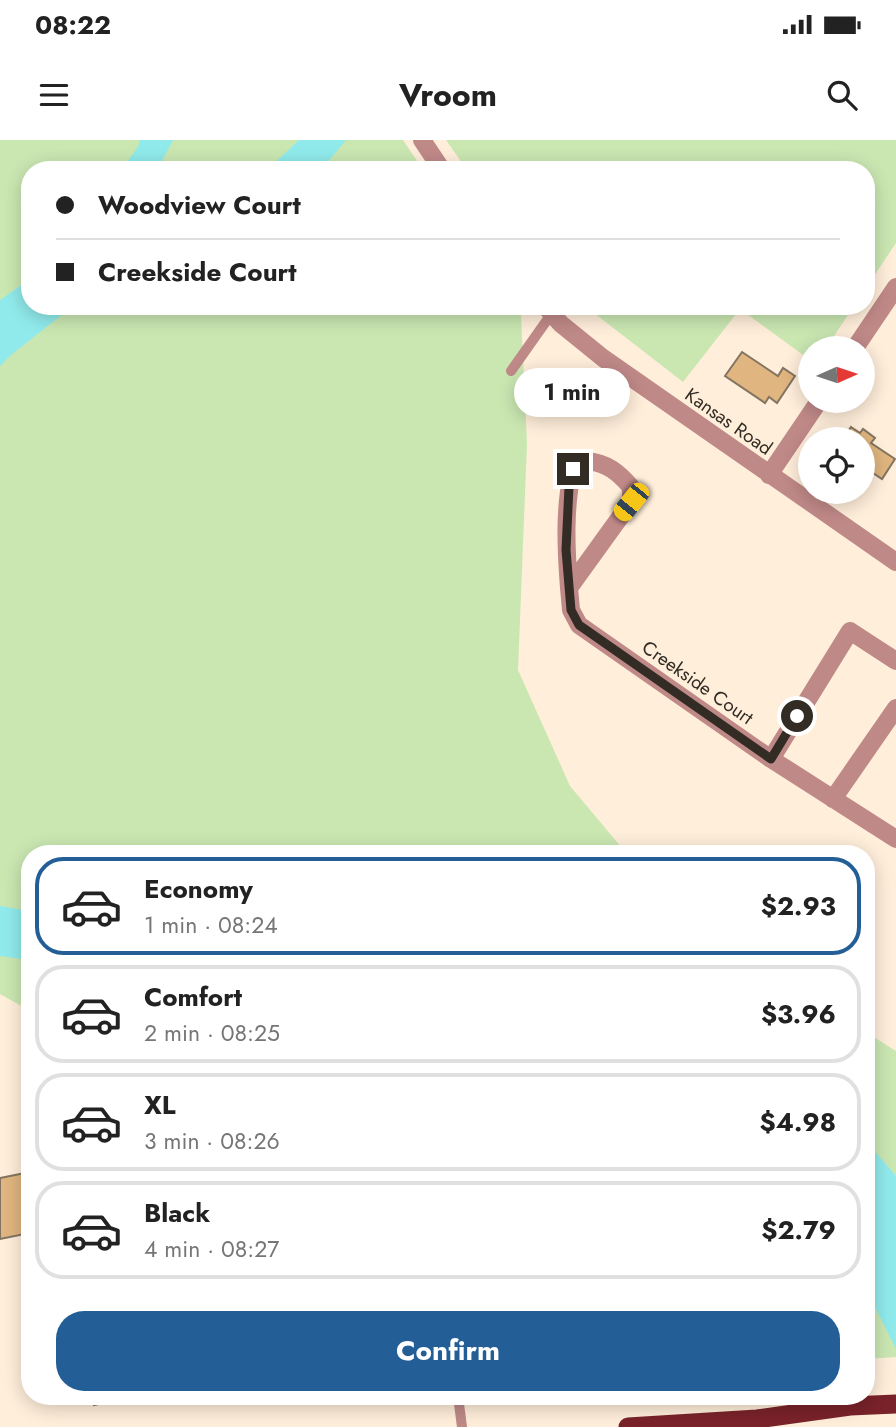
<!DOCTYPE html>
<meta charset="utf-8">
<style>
:root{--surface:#fff;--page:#f2f2f2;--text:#222;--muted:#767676;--line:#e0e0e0;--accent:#235f96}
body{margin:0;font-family:Jost,sans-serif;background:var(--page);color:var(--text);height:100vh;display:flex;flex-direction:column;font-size:26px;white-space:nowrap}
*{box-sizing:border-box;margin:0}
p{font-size:23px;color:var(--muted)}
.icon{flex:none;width:38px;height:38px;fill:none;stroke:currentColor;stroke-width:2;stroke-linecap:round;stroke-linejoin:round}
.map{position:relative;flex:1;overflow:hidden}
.panel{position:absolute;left:21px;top:705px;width:854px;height:560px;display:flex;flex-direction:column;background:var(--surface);border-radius:28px;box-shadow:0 4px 18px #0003}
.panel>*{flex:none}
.banner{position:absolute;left:21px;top:21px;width:854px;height:154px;border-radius:28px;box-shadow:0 4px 18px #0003;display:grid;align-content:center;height:154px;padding:0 35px;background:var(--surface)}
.needle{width:46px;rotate:87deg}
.buttons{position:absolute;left:798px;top:196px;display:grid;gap:14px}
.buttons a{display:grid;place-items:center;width:77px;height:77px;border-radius:50%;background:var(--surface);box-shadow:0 4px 18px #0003;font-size:35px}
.end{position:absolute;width:32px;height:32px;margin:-16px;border:9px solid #322c24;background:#fff;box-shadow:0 0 0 4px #fff}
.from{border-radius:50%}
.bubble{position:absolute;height:49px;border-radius:24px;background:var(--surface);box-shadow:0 4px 18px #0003;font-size:23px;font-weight:700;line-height:49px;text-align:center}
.car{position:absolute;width:21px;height:42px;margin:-21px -10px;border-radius:9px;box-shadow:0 0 5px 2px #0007;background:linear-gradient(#f5c518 24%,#345 0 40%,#f5c518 0 76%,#345 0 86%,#f5c518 0)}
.banner b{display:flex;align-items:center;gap:24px;height:66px;font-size:26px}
.banner b+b{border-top:2px solid var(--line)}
.banner i{width:18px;height:18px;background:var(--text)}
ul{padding:12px 0 0;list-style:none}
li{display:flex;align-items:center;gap:21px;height:98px;margin:0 14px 10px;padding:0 21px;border:4px solid var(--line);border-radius:28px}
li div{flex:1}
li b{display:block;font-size:26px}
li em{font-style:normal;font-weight:700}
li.on{border-color:var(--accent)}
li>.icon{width:63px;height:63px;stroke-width:1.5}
.button{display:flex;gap:14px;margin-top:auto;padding:14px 35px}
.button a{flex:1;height:80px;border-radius:28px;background:var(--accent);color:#fff;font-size:28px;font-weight:700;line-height:80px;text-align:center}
.status{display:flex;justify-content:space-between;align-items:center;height:49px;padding:0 35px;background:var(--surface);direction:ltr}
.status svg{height:19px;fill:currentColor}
header{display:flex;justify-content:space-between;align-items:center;height:91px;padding:0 35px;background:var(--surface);font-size:32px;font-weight:700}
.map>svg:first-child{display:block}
.green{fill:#cae7b2}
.water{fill:#90eaeb}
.building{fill:#e0b57f;stroke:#837462;stroke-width:2}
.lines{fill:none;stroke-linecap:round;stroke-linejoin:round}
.service{stroke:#bf8988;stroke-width:10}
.minor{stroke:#bf8988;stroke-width:18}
.trunk{stroke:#7a222a;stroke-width:19}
.route{stroke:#322c24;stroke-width:9}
.labels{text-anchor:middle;stroke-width:6;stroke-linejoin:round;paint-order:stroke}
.street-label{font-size:19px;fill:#322c24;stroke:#ffeeda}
</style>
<div class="status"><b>08:22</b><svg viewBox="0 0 49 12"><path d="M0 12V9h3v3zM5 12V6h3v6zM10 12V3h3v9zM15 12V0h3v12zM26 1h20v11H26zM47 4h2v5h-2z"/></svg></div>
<header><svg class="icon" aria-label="menu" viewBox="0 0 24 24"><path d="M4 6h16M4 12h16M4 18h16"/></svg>Vroom<svg class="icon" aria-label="search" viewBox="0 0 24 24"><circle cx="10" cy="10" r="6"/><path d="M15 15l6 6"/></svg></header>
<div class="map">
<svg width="896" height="1287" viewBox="0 0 896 1287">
<rect width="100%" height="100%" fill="#ffeeda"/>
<path class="green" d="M0 0H403L423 30H30V166H515L521 175 527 304 518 530 570 646 627 714H30V871L0 854Z
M446 0H896V103L866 148V30H467Z
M585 166H854L826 208H810V220L740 169 683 242Z
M866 892 896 911V1217L866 1219Z"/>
<path class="water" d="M140 0H173L157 30H121L138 7Z
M299 0H346L321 30H267Z
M30 139V166H73L11 215 0 226V160Z
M0 766 30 771V820L0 816Z
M866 1001 896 1036V1209L866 1149Z"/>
<path class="building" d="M742 212 778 236 783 228 795 236 777 263 769 257 765 263 725 236Z
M851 287 860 293 863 289 875 298 871 303 895 319 882 339 873 333 866 343 863 341V299H843Z
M30 1032V1093L0 1099V1038Z
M93 1256H135L94 1265Z"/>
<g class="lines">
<path class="service" d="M511 231 552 173
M387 1256H407
M458 1256 462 1287"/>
<path class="minor" d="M422 0 442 30
M545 166 561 184 603 218 896 422
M855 208 896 147
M587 321C607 323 618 332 631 347V362L569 448C566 409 564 367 573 329Z
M769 335 819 261
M569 448 571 470 579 485 771 619 896 699
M771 619 850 491 896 521
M833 659 896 568"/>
<path class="trunk" d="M628 1287 757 1279 850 1266 896 1264"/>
</g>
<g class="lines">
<path class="route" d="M573 329 569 347 566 410 571 470 579 485 771 619 797 576"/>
</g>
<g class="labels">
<g class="street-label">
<text transform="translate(729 281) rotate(35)" y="7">Kansas Road</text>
<text transform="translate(698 542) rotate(35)" y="7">Creekside Court</text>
</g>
</g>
</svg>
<div class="buttons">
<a><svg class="needle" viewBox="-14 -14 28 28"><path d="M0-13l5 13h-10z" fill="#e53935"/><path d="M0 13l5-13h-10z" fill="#767676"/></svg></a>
<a><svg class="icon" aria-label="locate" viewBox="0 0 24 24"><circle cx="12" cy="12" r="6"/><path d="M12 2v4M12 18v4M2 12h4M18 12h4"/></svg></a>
</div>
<i class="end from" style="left:797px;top:576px"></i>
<i class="end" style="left:573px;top:329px"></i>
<div class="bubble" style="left:514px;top:228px;width:116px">1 min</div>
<i class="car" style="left:631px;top:362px;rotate:219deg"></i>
<div class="banner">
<b><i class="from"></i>Woodview Court</b>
<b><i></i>Creekside Court</b>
</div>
<section class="panel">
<ul>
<li class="on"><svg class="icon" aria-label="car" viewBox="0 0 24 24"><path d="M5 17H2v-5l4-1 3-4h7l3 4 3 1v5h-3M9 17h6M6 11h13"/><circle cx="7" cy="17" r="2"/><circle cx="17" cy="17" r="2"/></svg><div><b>Economy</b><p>1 min · 08:24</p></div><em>$2.93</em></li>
<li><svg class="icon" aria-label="car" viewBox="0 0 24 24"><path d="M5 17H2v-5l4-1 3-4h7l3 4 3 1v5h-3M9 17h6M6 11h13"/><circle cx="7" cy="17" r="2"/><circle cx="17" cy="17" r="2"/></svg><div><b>Comfort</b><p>2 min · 08:25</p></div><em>$3.96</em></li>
<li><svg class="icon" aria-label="car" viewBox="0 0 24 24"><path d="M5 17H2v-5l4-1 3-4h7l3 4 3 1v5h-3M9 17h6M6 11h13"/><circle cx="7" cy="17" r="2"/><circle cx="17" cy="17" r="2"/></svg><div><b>XL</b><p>3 min · 08:26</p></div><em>$4.98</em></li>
<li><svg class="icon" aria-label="car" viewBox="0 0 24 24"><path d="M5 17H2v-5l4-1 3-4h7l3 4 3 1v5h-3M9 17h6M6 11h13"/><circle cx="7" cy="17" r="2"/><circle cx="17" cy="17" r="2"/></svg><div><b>Black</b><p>4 min · 08:27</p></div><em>$2.79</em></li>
</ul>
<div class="button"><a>Confirm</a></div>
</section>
</div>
